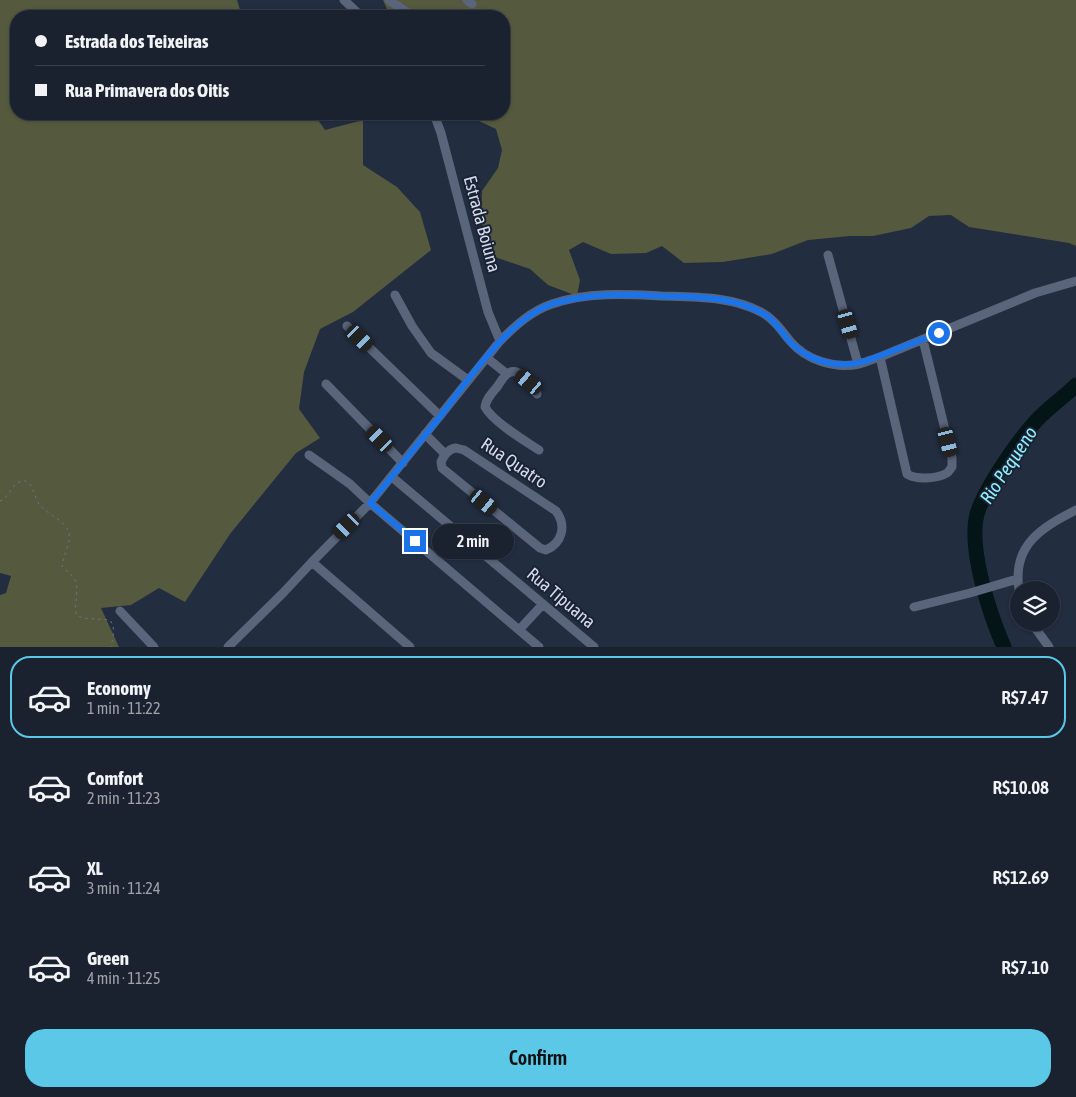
<!DOCTYPE html>
<meta charset="utf-8">
<style>
:root{--surface:#1a2230;--page:#232a38;--text:#f1f3f6;--muted:#9fa4ab;--line:#383f4c;--accent:#5bc8e7}
body{margin:0;font-family:"Asap Condensed",sans-serif;background:var(--page);color:var(--text);height:100vh;display:flex;flex-direction:column;font-size:19px;white-space:nowrap}
*{box-sizing:border-box;margin:0}
p{font-size:16px;color:var(--muted)}
.icon{flex:none;width:28px;height:28px;fill:none;stroke:currentColor;stroke-width:2;stroke-linecap:round;stroke-linejoin:round}
.map{position:relative;height:647px;overflow:hidden}
.sheet{display:flex;flex-direction:column;background:var(--surface);flex:1}
.sheet>*{flex:none}
.hud{position:absolute;left:10px;top:10px;width:500px;height:110px;border-radius:20px;box-shadow:0 1px 4px #0004,0 0 0 1px var(--line);display:grid;align-content:center;height:110px;padding:0 25px;background:var(--surface)}
.fabs{position:absolute;left:1010px;top:581px;display:grid;gap:10px}
.fabs a{display:grid;place-items:center;width:50px;height:50px;border-radius:50%;background:var(--surface);box-shadow:0 1px 4px #0004,0 0 0 1px var(--line);font-size:25px}
.end{position:absolute;width:22px;height:22px;margin:-11px;border:6px solid #1a73e8;background:#fff;box-shadow:0 0 0 2px #fff}
.from{border-radius:50%}
.bubble{position:absolute;height:35px;border-radius:18px;background:var(--surface);box-shadow:0 1px 4px #0004,0 0 0 1px var(--line);font-size:16px;font-weight:600;line-height:35px;text-align:center}
.car{position:absolute;width:15px;height:30px;margin:-15px -8px;border-radius:6px;box-shadow:0 0 4px 1px #0007;background:linear-gradient(#222 24%,#8ab4d8 0 40%,#222 0 76%,#8ab4d8 0 86%,#222 0)}
.hud b{display:flex;align-items:center;gap:18px;height:48px;font-size:19px}
.hud b+b{border-top:1px solid var(--line)}
.hud i{width:12px;height:12px;background:var(--text)}
ul{padding:9px 0 0;list-style:none}
li{display:flex;align-items:center;gap:15px;height:82px;margin:0 10px 8px;padding:0 15px;border:2px solid transparent;border-radius:20px}
li div{flex:1}
li b{display:block;font-size:19px}
li em{font-style:normal;font-weight:600}
li.current{border-color:var(--accent)}
li>.icon{width:45px;height:45px;stroke-width:1.5}
.button{display:flex;gap:10px;margin-top:auto;padding:10px 25px}
.button a{flex:1;height:58px;border-radius:20px;background:var(--accent);color:#111;font-size:20px;font-weight:600;line-height:58px;text-align:center}
.map>svg:first-child{display:block}
.green{fill:#55593e}
.lines{fill:none;stroke-linecap:round;stroke-linejoin:round}
.river{stroke:#041517;stroke-width:15}
.path{stroke:#6b7484;stroke-width:1;stroke-dasharray:2.5 4;stroke-linecap:butt}
.minor{stroke:#59657a;stroke-width:9}
.route{stroke:#1a73e8;stroke-width:6}
.labels{text-anchor:middle;stroke-width:4;stroke-linejoin:round;paint-order:stroke}
.street-label{font-size:18px;fill:#d5dce9;stroke:#1a2336}
.water-label{font-size:19px;font-style:italic;fill:#91f0fb;stroke:#1a2336}
</style>
<div class="map">
<svg width="1076" height="647" viewBox="0 0 1076 647">
<rect width="100%" height="100%" fill="#232d40"/>
<path class="green" d="M0 0H237L242 16H16V114H314L325 130 363 120V165L397 187 420 212 431 250 353 312 320 329 304 372 299 409 320 438 296 453 230 534 185 602 159 588 131 605 101 608 119 647H0V595L6 593 11 576 0 573Z
M383 0H1076V246L1069 243 969 227 951 215 929 216 911 228 873 236H850L808 240 772 254 723 262 684 263 662 246 646 253 611 254 583 242 569 250 580 280 577 296 548 285 530 269 495 257 481 222 482 191 498 168 502 150 496 129 464 114H504V16H390Z"/>
<g class="lines">
<path class="river" d="M1004 647C990 615 968 549 977 514 985 488 1017 442 1036 421 1048 408 1063 398 1076 385"/>
<path class="path" d="M0 501C9 498 13 482 22 481 33 479 34 498 39 504 47 515 66 520 69 533 71 544 63 555 62 566 65 570 70 573 74 578 80 587 74 602 76 614L82 618 110 620C116 629 113 637 111 647"/>
<path class="minor" d="M344 0 361 16
M389 0 412 16
M467 0 472 4
M434 114 441 133 488 312 500 341
M828 255 858 364
M395 295 412 326 431 353 468 380
M347 326 440 416
M880 357 907 474C916 480 937 479 947 473 949 472 950 469 952 467V458L923 340
M487 358 507 374
M326 384 403 463
M537 394C531 385 519 365 507 374 503 377 500 383 497 387 492 393 486 399 485 407 493 422 525 441 539 450
M425 434 445 454
M456 448 464 450 556 511C567 526 562 543 546 550L540 548 442 468 441 462C444 455 448 449 456 448Z
M309 455 350 484 370 503 539 647
M392 477 594 647
M312 562 410 647
M1019 590C1012 545 1041 528 1076 510
M914 607 970 593 1017 579
M120 611 154 647
M1031 622 1049 647
M519 630 543 604
M228 647 283 593 312 562 370 503 500 341C515 326 531 311 552 304 587 292 624 294 661 296 694 297 730 296 761 312 774 319 781 330 790 341 806 360 834 369 859 364 866 362 873 359 880 357L1035 293 1076 281"/>
</g>
<g class="lines">
<path class="route" d="M415 541 370 503C394 475 416 446 439 418 466 383 509 318 552 304 588 293 624 294 661 296 696 297 736 296 767 316 778 324 783 335 792 344 813 364 842 369 869 360L939 333"/>
</g>
<g class="labels">
<g class="street-label">
<text transform="translate(482 224) rotate(75)" y="6">Estrada Boiuna</text>
<text transform="translate(514 463) rotate(34)" y="6">Rua Quatro</text>
<text transform="translate(561 598) rotate(40)" y="6">Rua Tipuana</text>
</g>
<g class="water-label">
<text transform="translate(1008 465) rotate(-57)" y="7">Rio Pequeno</text>
</g>
</g>
</svg>
<div class="fabs">
<a><svg class="icon" aria-label="layers" viewBox="0 0 24 24"><path d="M12 4l9 5-9 5-9-5zM3 14l9 5 9-5"/></svg></a>
</div>
<i class="end from" style="left:939px;top:333px"></i>
<i class="end" style="left:415px;top:541px"></i>
<div class="bubble" style="left:432px;top:524px;width:82px">2 min</div>
<i class="car" style="left:848px;top:324px;rotate:164deg"></i>
<i class="car" style="left:360px;top:338px;rotate:134deg"></i>
<i class="car" style="left:529px;top:382px;rotate:310deg"></i>
<i class="car" style="left:380px;top:439px;rotate:316deg"></i>
<i class="car" style="left:948px;top:442px;rotate:166deg"></i>
<i class="car" style="left:484px;top:502px;rotate:129deg"></i>
<i class="car" style="left:347px;top:526px;rotate:225deg"></i>
<div class="hud">
<b><i class="from"></i>Estrada dos Teixeiras</b>
<b><i></i>Rua Primavera dos Oitis</b>
</div>
</div>
<section class="sheet">
<ul>
<li class="current"><svg class="icon" aria-label="car" viewBox="0 0 24 24"><path d="M5 17H2v-5l4-1 3-4h7l3 4 3 1v5h-3M9 17h6M6 11h13"/><circle cx="7" cy="17" r="2"/><circle cx="17" cy="17" r="2"/></svg><div><b>Economy</b><p>1 min · 11:22</p></div><em>R$7.47</em></li>
<li><svg class="icon" aria-label="car" viewBox="0 0 24 24"><path d="M5 17H2v-5l4-1 3-4h7l3 4 3 1v5h-3M9 17h6M6 11h13"/><circle cx="7" cy="17" r="2"/><circle cx="17" cy="17" r="2"/></svg><div><b>Comfort</b><p>2 min · 11:23</p></div><em>R$10.08</em></li>
<li><svg class="icon" aria-label="car" viewBox="0 0 24 24"><path d="M5 17H2v-5l4-1 3-4h7l3 4 3 1v5h-3M9 17h6M6 11h13"/><circle cx="7" cy="17" r="2"/><circle cx="17" cy="17" r="2"/></svg><div><b>XL</b><p>3 min · 11:24</p></div><em>R$12.69</em></li>
<li><svg class="icon" aria-label="car" viewBox="0 0 24 24"><path d="M5 17H2v-5l4-1 3-4h7l3 4 3 1v5h-3M9 17h6M6 11h13"/><circle cx="7" cy="17" r="2"/><circle cx="17" cy="17" r="2"/></svg><div><b>Green</b><p>4 min · 11:25</p></div><em>R$7.10</em></li>
</ul>
<div class="button"><a>Confirm</a></div>
</section>
